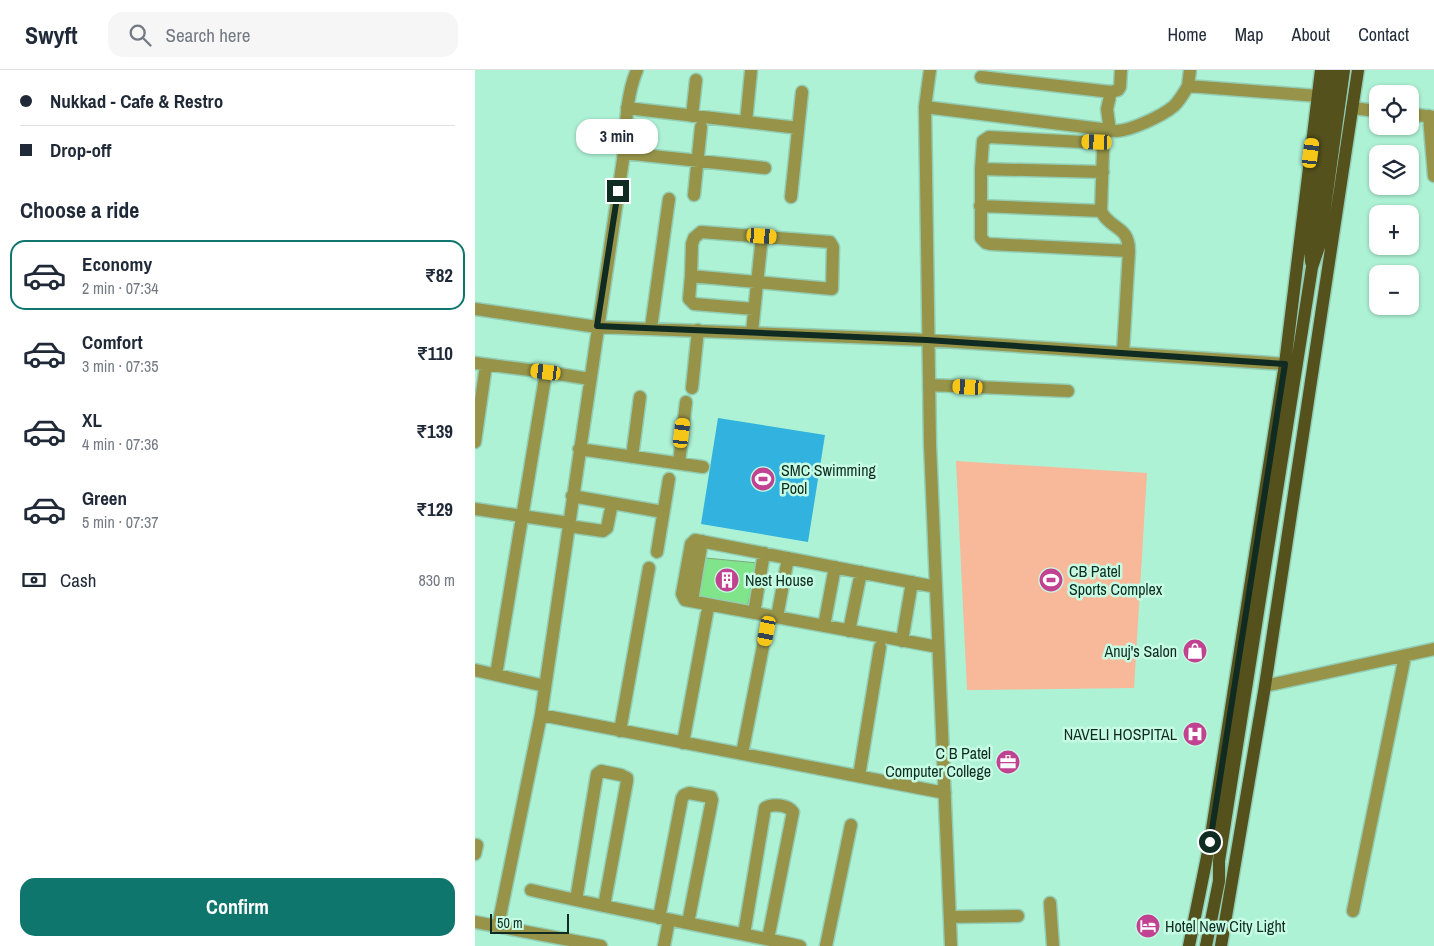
<!DOCTYPE html>
<meta charset="utf-8">
<style>
:root{--surface:#fff;--page:#f6f6f7;--text:#1f2937;--muted:#747a83;--line:#e0e1e3;--accent:#0f766e}
body{margin:0;font-family:"Archivo Narrow",sans-serif;background:var(--page);color:var(--text);height:100vh;display:flex;flex-direction:column;font-size:19px;white-space:nowrap}
*{box-sizing:border-box;margin:0}
p{font-size:16px;color:var(--muted)}
.icon{flex:none;width:28px;height:28px;fill:none;stroke:currentColor;stroke-width:2;stroke-linecap:round;stroke-linejoin:round}
.map{position:relative;flex:1;overflow:hidden}
.panel{display:flex;flex-direction:column;background:var(--surface);width:475px}
.panel>*{flex:none}
.banner{display:grid;align-content:center;height:110px;padding:0 20px;background:var(--surface)}
.tools{position:absolute;left:894px;top:15px;display:grid;gap:10px}
.tools a{display:grid;place-items:center;width:50px;height:50px;border-radius:10px;background:var(--surface);box-shadow:0 1px 4px #0004;font-size:25px}
.scale{position:absolute;left:15px;bottom:12px;width:79px;box-sizing:border-box;padding-left:5px;border:2px solid #102b21;border-top:0;font-size:14px;line-height:18px;white-space:nowrap;color:#102b21;-webkit-text-stroke:4px #c7fce4;paint-order:stroke}
.end{position:absolute;width:22px;height:22px;margin:-11px;border:6px solid #102b21;background:#fff;box-shadow:0 0 0 2px #fff}
.from{border-radius:50%}
.bubble{position:absolute;height:35px;border-radius:15px;background:var(--surface);box-shadow:0 1px 4px #0004;font-size:16px;font-weight:800;line-height:35px;text-align:center}
.car{position:absolute;width:15px;height:30px;margin:-15px -8px;border-radius:6px;box-shadow:0 0 4px 1px #0007;background:linear-gradient(#f5c518 24%,#345 0 40%,#f5c518 0 76%,#345 0 86%,#f5c518 0)}
.banner b{display:flex;align-items:center;gap:18px;height:48px;font-size:19px}
.banner b+b{border-top:1px solid var(--line)}
.banner i{width:12px;height:12px;background:var(--text)}
ul{padding:0;list-style:none}
li{display:flex;align-items:center;gap:15px;height:70px;margin:0 10px 8px;padding:0 10px;border:2px solid transparent;border-radius:15px}
li div{flex:1}
li b{display:block;font-size:19px}
li em{font-style:normal;font-weight:800}
li.selected{border-color:var(--accent)}
li>.icon{width:45px;height:45px;stroke-width:1.5}
h2{padding:0 20px;font-size:22px;line-height:60px}
.pay{display:flex;align-items:center;gap:12px;height:55px;padding:0 20px;font-size:19px}
.pay p{margin-inline-start:auto}
.primary-button{display:flex;gap:10px;margin-top:auto;padding:10px 20px}
.primary-button a{flex:1;height:58px;border-radius:15px;background:var(--accent);color:#fff;font-size:20px;font-weight:800;line-height:58px;text-align:center}
header{display:flex;align-items:center;gap:30px;box-sizing:border-box;height:70px;padding:0 25px;background:var(--surface);border-bottom:1px solid var(--line)}
header strong{font-size:24px}
nav{display:flex;gap:28px;margin-inline-start:auto;font-size:18px}
.search{width:350px;height:45px;background:var(--page);display:flex;align-items:center;gap:12px;box-sizing:border-box;padding:0 18px;border-radius:15px;color:var(--muted);font-size:19px}
main{display:flex;flex:1;min-height:0}
.map>svg:first-child{display:block}
.green{fill:#f8b89a}
.water{fill:#31b2df}
.building{fill:#80e48a;stroke:#7dab80}
.lines{fill:none;stroke-linecap:round;stroke-linejoin:round}
.minor-casing{stroke:#92ceb5;stroke-width:15}
.major-casing{stroke:#92ceb5;stroke-width:15}
.minor{stroke:#979449;stroke-width:12}
.major{stroke:#54511c;stroke-width:12}
.route{stroke:#102b21;stroke-width:6}
.labels{text-anchor:middle;stroke-width:5;stroke-linejoin:round;paint-order:stroke}
.poi-label{font-size:16px;fill:#102b21;stroke:#c7fce4;text-anchor:start}
</style>
<header>
<strong>Swyft</strong>
<div class="search"><svg class="icon" aria-label="search" viewBox="0 0 24 24"><circle cx="10" cy="10" r="6"/><path d="M15 15l6 6"/></svg>Search here</div>
<nav><a>Home</a><a>Map</a><a>About</a><a>Contact</a></nav>
</header>
<main>
<section class="panel">
<div class="banner">
<b><i class="from"></i>Nukkad - Cafe &amp; Restro</b>
<b><i></i>Drop-off</b>
</div>
<h2>Choose a ride</h2>
<ul>
<li class="selected"><svg class="icon" aria-label="car" viewBox="0 0 24 24"><path d="M5 17H2v-5l4-1 3-4h7l3 4 3 1v5h-3M9 17h6M6 11h13"/><circle cx="7" cy="17" r="2"/><circle cx="17" cy="17" r="2"/></svg><div><b>Economy</b><p>2 min · 07:34</p></div><em>₹82</em></li>
<li><svg class="icon" aria-label="car" viewBox="0 0 24 24"><path d="M5 17H2v-5l4-1 3-4h7l3 4 3 1v5h-3M9 17h6M6 11h13"/><circle cx="7" cy="17" r="2"/><circle cx="17" cy="17" r="2"/></svg><div><b>Comfort</b><p>3 min · 07:35</p></div><em>₹110</em></li>
<li><svg class="icon" aria-label="car" viewBox="0 0 24 24"><path d="M5 17H2v-5l4-1 3-4h7l3 4 3 1v5h-3M9 17h6M6 11h13"/><circle cx="7" cy="17" r="2"/><circle cx="17" cy="17" r="2"/></svg><div><b>XL</b><p>4 min · 07:36</p></div><em>₹139</em></li>
<li><svg class="icon" aria-label="car" viewBox="0 0 24 24"><path d="M5 17H2v-5l4-1 3-4h7l3 4 3 1v5h-3M9 17h6M6 11h13"/><circle cx="7" cy="17" r="2"/><circle cx="17" cy="17" r="2"/></svg><div><b>Green</b><p>5 min · 07:37</p></div><em>₹129</em></li>
</ul>
<div class="pay"><svg class="icon" aria-label="cash" viewBox="0 0 24 24"><path d="M3 7h18v10H3z"/><circle cx="12" cy="12" r="2"/></svg>Cash<p>830 m</p></div>
<div class="primary-button"><a>Confirm</a></div>
</section>
<div class="map">
<svg width="959" height="876" viewBox="0 0 959 876">
<rect width="100%" height="100%" fill="#aef2d5"/>
<path class="green" d="M481 391 672 403 659 618 492 620Z"/>
<path class="water" d="M243 348 350 365 333 472 226 454Z"/>
<path class="building" d="M231 488 283 493 272 537 222 527Z"/>
<g class="lines">
<defs>
<path id="minor" d="M455 0 450 37 455 374 476 876
M715 0 713 16 843 26
M506 7 636 22 643 20 645 17 646 0
M450 37 642 61C657 60 687 46 699 36 705 30 709 23 713 16
M152 38 323 58
M877 38 902 41
M935 44 959 47
M217 46 221 10
M954 46 959 106
M271 52 276 1
M635 61 632 39 636 22
M149 83 290 98
M506 99 628 102
M219 125 226 57
M316 127 327 22
M505 136 626 141
M226 162 355 172 358 177 357 219 216 206 217 174 219 168Z
M216 206 214 229 219 234 279 239
M0 239 122 257 452 270 810 294
M176 258 194 129
M277 262 287 166
M649 283 648 282 654 181C654 155 635 160 626 141L628 81 626 73 514 67 508 71 506 99V168L511 173 515 174 654 181
M0 293 71 302 115 309
M454 315 593 321
M217 318 223 260
M0 372 11 295
M104 379 228 397
M157 387 165 327
M204 393 211 332
M97 426 188 442
M0 439 94 453
M93 456 128 461 132 458 137 433
M182 482 194 409
M461 517 220 470 216 474 207 524 210 530 463 577
M217 531 227 471
M279 543 289 483
M302 547 313 488
M349 556 360 497
M374 561 386 502
M427 571 437 512
M0 600 70 616
M21 605 71 302
M790 616 959 579
M66 645 470 723
M145 661 174 498
M208 673 232 543
M267 684 291 561
M384 706 405 577
M0 784 2 775
M56 820C146 841 235 857 325 876
M101 830 122 704 126 701 146 705 152 708V711L129 836
M575 833 578 876
M878 841 930 586
M475 847 543 846
M184 848 207 728 209 725 214 723 236 727 237 730 213 853
M0 852 126 876
M23 856 66 645 149 83C151 55 151 26 162 0
M269 864 290 738C297 733 313 735 318 742L293 869
M189 876 194 850
M351 876 376 755"/>
<path id="major" d="M836 192 835 174 857 0
M714 876 735 772 810 294 846 0
M731 876 744 811V791L837 197 845 174 869 0
M746 876 790 616 883 0"/>
</defs>
<use href="#minor" class="minor-casing"/>
<use href="#major" class="major-casing"/>
<use href="#minor" class="minor"/>
<use href="#major" class="major"/>
</g>
<g class="lines">
<path class="route" d="M143 121 122 256 452 270 810 294 735 772"/>
</g>
<defs>
<symbol id="stadium-disc" viewBox="-11 -11 22 22"><circle r="9.5" fill="#c04290" stroke="#c7fce4"/><path d="M0-5a6.5 5 0 1 0 0 10a6.5 5 0 1 0 0-10ZM-3.5-1.8h7v3.6h-7Z" fill="#fff"/></symbol>
<symbol id="building-disc" viewBox="-11 -11 22 22"><circle r="9.5" fill="#c04290" stroke="#c7fce4"/><path d="M-4-6H4V6H1V3H-1V6H-4ZM-2.5-4.3h1.7v1.8h-1.7ZM.8-4.3h1.7v1.8H.8ZM-2.5-1h1.7V.8h-1.7ZM.8-1h1.7V.8H.8Z" fill="#fff"/></symbol>
<symbol id="shop-disc" viewBox="-11 -11 22 22"><circle r="9.5" fill="#c04290" stroke="#c7fce4"/><path d="M-5-2.5h2.3a2.7 3.5 0 0 1 5.4 0H5L5.5 6h-11ZM-1.5-2.5h3a1.5 2.3 0 0 0-3 0Z" fill="#fff"/></symbol>
<symbol id="hospital-disc" viewBox="-11 -11 22 22"><circle r="9.5" fill="#c04290" stroke="#c7fce4"/><path d="M-5-5h3v3.5h4V-5h3V5h-3V1.5h-4V5h-3Z" fill="#fff"/></symbol>
<symbol id="office-disc" viewBox="-11 -11 22 22"><circle r="9.5" fill="#c04290" stroke="#c7fce4"/><path d="M-6-3h4V-5.5h4V-3h4V5H-6ZM-1-4.5V-3h2v-1.5ZM-6 0V1H6V0Z" fill="#fff"/></symbol>
<symbol id="hotel-disc" viewBox="-11 -11 22 22"><circle r="9.5" fill="#c04290" stroke="#c7fce4"/><path d="M-6-4.5h1.5V1H6V5H4.5V3h-9V5H-6ZM-4 0a1.8 1.8 0 1 1 3.6 0ZM.5 0V-2.5h3Q6-2.5 6 0Z" fill="#fff"/></symbol>
</defs>
<g fill-rule="evenodd">
<use href="#stadium-disc" x="274" y="395" width="28" height="28"/>
<use href="#building-disc" x="238" y="496" width="28" height="28"/>
<use href="#stadium-disc" x="562" y="496" width="28" height="28"/>
<use href="#shop-disc" x="706" y="567" width="28" height="28"/>
<use href="#hospital-disc" x="706" y="650" width="28" height="28"/>
<use href="#office-disc" x="519" y="678" width="28" height="28"/>
<use href="#hotel-disc" x="659" y="842" width="28" height="28"/>
</g>
<g class="labels">
<g class="poi-label">
<text x="306" y="406">SMC Swimming<tspan x="306" dy="18">Pool</tspan></text>
<text x="594" y="507">CB Patel<tspan x="594" dy="18">Sports Complex</tspan></text>
<text x="270" y="516">Nest House</text>
<text x="702" y="587" text-anchor="end">Anuj's Salon</text>
<text x="702" y="670" text-anchor="end">NAVELI HOSPITAL</text>
<text x="516" y="689" text-anchor="end">C B Patel<tspan x="516" dy="18">Computer College</tspan></text>
<text x="690" y="862">Hotel New City Light</text>
</g>
</g>
</svg>
<div class="tools">
<a><svg class="icon" aria-label="locate" viewBox="0 0 24 24"><circle cx="12" cy="12" r="6"/><path d="M12 2v4M12 18v4M2 12h4M18 12h4"/></svg></a>
<a><svg class="icon" aria-label="layers" viewBox="0 0 24 24"><path d="M12 4l9 5-9 5-9-5zM3 14l9 5 9-5"/></svg></a>
<a>+</a>
<a>−</a>
</div>
<div class="scale">50 m</div>
<i class="end from" style="left:735px;top:772px"></i>
<i class="end" style="left:143px;top:121px"></i>
<div class="bubble" style="left:101px;top:49px;width:82px">3 min</div>
<i class="car" style="left:622px;top:72px;rotate:272deg"></i>
<i class="car" style="left:836px;top:83px;rotate:7deg"></i>
<i class="car" style="left:287px;top:166px;rotate:94deg"></i>
<i class="car" style="left:71px;top:302px;rotate:277deg"></i>
<i class="car" style="left:493px;top:317px;rotate:273deg"></i>
<i class="car" style="left:207px;top:363px;rotate:7deg"></i>
<i class="car" style="left:292px;top:561px;rotate:191deg"></i>
</div>
</main>
